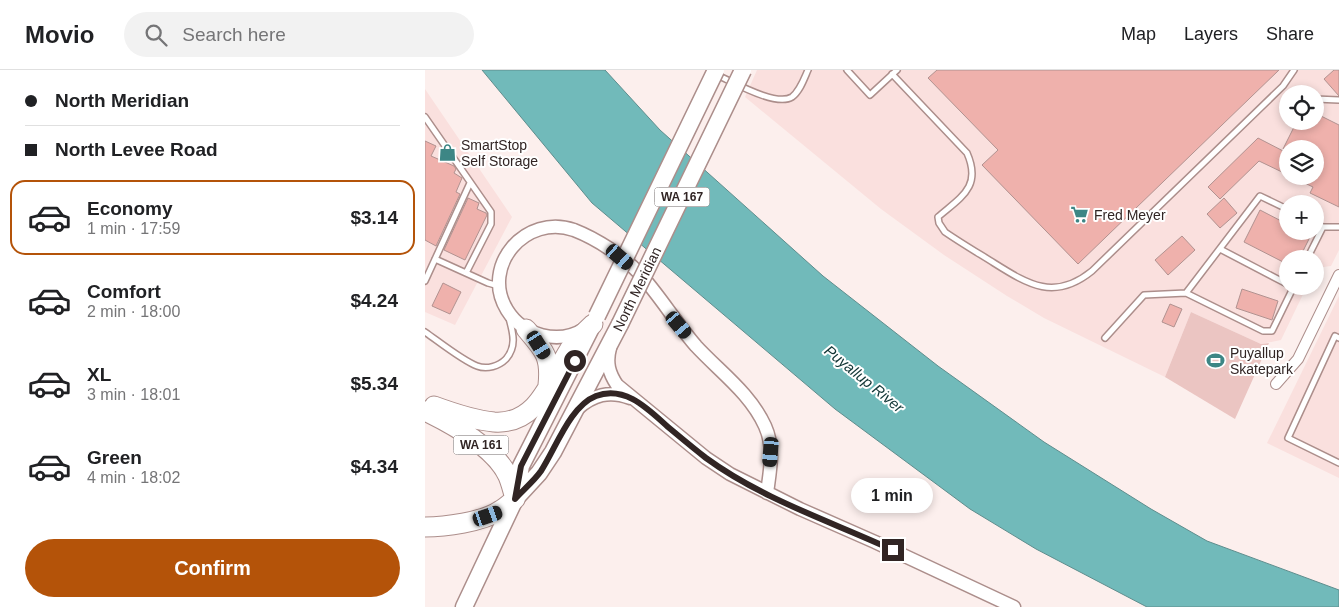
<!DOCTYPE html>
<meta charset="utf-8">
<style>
:root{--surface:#fff;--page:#f2f2f2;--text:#202124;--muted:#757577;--line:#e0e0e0;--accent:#b45309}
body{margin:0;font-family:Arial,sans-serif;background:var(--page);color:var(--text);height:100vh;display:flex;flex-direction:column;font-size:19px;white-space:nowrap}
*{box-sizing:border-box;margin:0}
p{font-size:16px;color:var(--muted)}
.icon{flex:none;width:28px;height:28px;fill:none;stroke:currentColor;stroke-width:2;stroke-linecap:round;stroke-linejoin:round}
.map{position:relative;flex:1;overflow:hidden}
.panel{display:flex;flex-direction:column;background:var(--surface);width:425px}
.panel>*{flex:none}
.banner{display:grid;align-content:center;height:110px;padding:0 25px;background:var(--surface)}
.buttons{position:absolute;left:854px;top:15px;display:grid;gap:10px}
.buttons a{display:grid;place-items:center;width:45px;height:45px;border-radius:50%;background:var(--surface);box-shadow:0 2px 8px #0003;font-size:25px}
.end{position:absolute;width:22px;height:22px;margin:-11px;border:6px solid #312524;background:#fff;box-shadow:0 0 0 2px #fff}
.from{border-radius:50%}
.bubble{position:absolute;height:35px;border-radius:18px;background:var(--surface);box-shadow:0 2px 8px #0003;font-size:16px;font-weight:700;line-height:35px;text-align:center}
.car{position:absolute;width:15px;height:30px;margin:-15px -8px;border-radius:6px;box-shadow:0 0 4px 1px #0007;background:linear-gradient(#222 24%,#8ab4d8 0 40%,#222 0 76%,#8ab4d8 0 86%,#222 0)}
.banner b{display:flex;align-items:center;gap:18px;height:48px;font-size:19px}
.banner b+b{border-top:1px solid var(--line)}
.banner i{width:12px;height:12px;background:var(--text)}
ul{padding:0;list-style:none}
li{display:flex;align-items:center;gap:15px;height:75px;margin:0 10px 8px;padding:0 15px;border:2px solid transparent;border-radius:15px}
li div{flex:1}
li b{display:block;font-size:19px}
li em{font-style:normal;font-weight:700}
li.active{border-color:var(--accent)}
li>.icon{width:45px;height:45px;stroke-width:1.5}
.action{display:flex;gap:10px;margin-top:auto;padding:10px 25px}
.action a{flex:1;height:58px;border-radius:30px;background:var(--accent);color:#fff;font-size:20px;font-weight:700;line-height:58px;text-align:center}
header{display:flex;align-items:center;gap:30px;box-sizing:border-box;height:70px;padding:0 25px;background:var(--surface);border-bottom:1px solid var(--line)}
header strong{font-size:24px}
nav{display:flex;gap:28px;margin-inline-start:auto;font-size:18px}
.search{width:350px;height:45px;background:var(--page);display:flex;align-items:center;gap:12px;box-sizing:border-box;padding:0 18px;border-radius:28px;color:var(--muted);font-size:19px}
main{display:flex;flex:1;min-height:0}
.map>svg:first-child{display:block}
.built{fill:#fae0de;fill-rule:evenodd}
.green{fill:#ebc5c2}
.water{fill:#71baba;stroke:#5e8d8d}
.building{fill:#efb1ac;stroke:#b19290}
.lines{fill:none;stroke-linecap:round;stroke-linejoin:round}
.service-casing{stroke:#ac8e8b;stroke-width:8}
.minor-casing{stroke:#ac8e8b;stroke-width:12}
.tertiary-casing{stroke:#ac8e8b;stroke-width:15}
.primary-casing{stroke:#ac8e8b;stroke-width:19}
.motorway-casing{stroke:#ac8e8b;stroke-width:21}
.service{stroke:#fff;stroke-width:5}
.minor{stroke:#fff;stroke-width:10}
.tertiary{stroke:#fff;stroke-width:12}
.primary{stroke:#fff;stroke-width:16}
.motorway{stroke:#fff;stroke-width:19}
.primary-bridge-casing{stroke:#ac8e8b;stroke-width:19;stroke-linecap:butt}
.primary-bridge{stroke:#fff;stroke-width:16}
.route{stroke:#312524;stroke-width:6}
.labels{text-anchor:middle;stroke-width:4;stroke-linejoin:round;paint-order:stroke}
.shield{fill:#fff;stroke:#6f6666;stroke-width:1}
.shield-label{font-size:12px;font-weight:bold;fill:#312524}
.poi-label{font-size:14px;fill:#312524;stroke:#fff;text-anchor:start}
.street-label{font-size:14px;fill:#312524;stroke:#fff}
.water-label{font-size:15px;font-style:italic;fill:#103535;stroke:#fff}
</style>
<header>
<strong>Movio</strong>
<div class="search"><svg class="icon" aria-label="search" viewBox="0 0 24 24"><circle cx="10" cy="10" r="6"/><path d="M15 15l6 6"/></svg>Search here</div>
<nav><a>Map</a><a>Layers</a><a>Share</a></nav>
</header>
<main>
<section class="panel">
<div class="banner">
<b><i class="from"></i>North Meridian</b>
<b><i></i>North Levee Road</b>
</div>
<ul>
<li class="active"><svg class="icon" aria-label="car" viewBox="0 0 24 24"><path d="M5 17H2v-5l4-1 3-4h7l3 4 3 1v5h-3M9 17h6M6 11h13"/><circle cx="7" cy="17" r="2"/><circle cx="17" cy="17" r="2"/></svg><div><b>Economy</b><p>1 min · 17:59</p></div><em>$3.14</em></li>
<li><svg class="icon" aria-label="car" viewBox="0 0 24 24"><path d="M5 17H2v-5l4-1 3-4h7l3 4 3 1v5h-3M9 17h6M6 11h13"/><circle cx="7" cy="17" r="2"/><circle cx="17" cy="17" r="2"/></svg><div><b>Comfort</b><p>2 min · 18:00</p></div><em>$4.24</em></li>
<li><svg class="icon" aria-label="car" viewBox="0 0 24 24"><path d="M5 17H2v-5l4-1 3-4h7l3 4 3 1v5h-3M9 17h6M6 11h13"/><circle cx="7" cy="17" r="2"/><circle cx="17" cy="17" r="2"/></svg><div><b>XL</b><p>3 min · 18:01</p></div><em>$5.34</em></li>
<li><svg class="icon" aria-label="car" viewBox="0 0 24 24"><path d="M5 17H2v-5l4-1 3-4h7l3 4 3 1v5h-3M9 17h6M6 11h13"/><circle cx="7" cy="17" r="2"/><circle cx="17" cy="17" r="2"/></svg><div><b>Green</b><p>4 min · 18:02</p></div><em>$4.34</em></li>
</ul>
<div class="action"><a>Confirm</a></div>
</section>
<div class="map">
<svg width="914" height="537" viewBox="0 0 914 537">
<rect width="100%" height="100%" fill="#fcefed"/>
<path class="built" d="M332 0H914V180L906 196 891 198 890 200V189H862V216H882L856 270 836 274 766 242 740 307 619 248 582 226 519 185 456 139 320 27ZM862 24H890V51H862ZM862 79H890V106H862ZM862 134H890V161H862Z
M0 19 87 147 30 255 0 242Z
M914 226V408L842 373Z"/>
<path class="green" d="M766 242 836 274 844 273 810 349 740 307Z"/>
<path class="water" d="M57 0H180L235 60 398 206 513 296 619 372 726 439 782 471 914 520V537H722L611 479 545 439 410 339 167 133Z"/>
<path class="building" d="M512 0H854L653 194 557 95 573 80 503 8Z
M909 0H914V26L899 9Z
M890 43 914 55V137L885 123 888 117 865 106H890V79H858L872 51H890Z
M833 68 862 83V97L857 102 834 91 795 129 783 117Z
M0 71 11 76 6 86 29 96 31 99 29 103 37 108 31 122 35 124 11 176 0 170Z
M43 128 54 133 52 139 61 143 62 145 40 190 19 180Z
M799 128 812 143 795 158 782 144Z
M835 140 862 154V161H878L886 165 874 189H862V194L819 172Z
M757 166 770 180 743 205 730 190Z
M18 213 36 222 25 244 7 236Z
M817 219 853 231 847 250 811 238Z
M745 234 757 239 749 257 737 252Z"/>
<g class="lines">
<defs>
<path id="service" d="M422 0 445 25 472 0
M467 4 542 83C557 117 536 127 513 147L514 153 520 162C536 173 553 183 569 193 604 215 630 231 667 201L858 16 869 0
M292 5C308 12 351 37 367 27 375 21 379 9 383 0
M890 29 914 30
M0 47 66 142V154L41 203
M862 139 835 126 761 223 838 261H847L869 216
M890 153 898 157H914
M795 179 862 214
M10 189 63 213 74 216
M882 189 898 157
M0 211 45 113
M0 262C13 271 38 291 52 296 62 300 74 296 81 289 92 276 88 263 84 248
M680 268 719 225 761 223
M914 268 910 266 863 368 914 393"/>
<path id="minor" d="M851 314 873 289 914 205"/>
<path id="tertiary" d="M159 259C134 275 98 266 82 240 55 196 101 143 149 160 172 169 198 186 215 204 235 226 251 253 271 276 295 302 325 323 340 356 350 378 345 400 342 423
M185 278C181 293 184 303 192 315L281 388 305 404 375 439 450 472 589 537
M152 339C168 325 184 320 205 328"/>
<path id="primary" d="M90 429 114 403 128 382 195 254
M39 537 90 429 96 396 165 260"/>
<path id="motorway" d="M101 259C119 280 126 286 123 315
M9 336C28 343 48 350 69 352 113 355 125 310 144 280 150 270 160 262 168 254
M0 341C27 354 70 378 83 406 86 413 88 421 90 429 85 433 80 438 74 441 57 452 20 457 0 457"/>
</defs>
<use href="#service" class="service-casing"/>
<use href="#minor" class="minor-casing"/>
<use href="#tertiary" class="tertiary-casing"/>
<use href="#primary" class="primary-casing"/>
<use href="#motorway" class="motorway-casing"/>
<use href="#service" class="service"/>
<use href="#minor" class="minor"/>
<use href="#tertiary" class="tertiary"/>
<use href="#primary" class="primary"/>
<use href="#motorway" class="motorway"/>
<defs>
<path id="primary-bridge" d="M172 246 291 0
M195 254 318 0"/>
</defs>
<use href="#primary-bridge" class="primary-bridge-casing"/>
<use href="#primary-bridge" class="primary-bridge"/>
</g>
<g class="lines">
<path class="route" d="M150 291 96 396 90 429C98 420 109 411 116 401 131 378 145 336 171 326 200 315 223 339 243 357 255 367 268 378 281 388 337 429 405 451 468 480"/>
</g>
<defs>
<symbol id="shop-bare" viewBox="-9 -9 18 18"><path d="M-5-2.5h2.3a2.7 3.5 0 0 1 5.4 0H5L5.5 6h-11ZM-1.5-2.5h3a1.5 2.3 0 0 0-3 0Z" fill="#3d8685" stroke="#fff" stroke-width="2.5" paint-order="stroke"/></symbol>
<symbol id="supermarket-bare" viewBox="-9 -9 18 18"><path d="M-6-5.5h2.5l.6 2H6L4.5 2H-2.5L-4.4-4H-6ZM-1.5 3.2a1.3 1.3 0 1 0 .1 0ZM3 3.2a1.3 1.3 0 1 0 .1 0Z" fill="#3d8685" stroke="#fff" stroke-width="2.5" paint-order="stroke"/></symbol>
<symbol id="stadium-bare" viewBox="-9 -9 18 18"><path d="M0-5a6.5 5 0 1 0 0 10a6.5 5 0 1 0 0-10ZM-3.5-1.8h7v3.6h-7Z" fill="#3d8685" stroke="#fff" stroke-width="2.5" paint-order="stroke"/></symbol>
</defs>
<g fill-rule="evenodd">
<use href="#shop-bare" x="10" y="70" width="25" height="25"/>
<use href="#supermarket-bare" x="642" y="132" width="25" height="25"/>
<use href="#stadium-bare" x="778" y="278" width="25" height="25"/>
</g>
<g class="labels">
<g class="shield">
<rect x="229.5" y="117.5" width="55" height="19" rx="4"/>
<rect x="28.5" y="365.5" width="55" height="19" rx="4"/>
</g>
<g class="shield-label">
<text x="257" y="131">WA 167</text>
<text x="56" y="379">WA 161</text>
</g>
<g class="poi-label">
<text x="36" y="80">SmartStop<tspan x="36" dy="16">Self Storage</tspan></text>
<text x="669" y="150">Fred Meyer</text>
<text x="805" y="288">Puyallup<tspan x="805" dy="16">Skatepark</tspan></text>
</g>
<g class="street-label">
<text transform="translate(212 219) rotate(-64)" y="5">North Meridian</text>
</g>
<g class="water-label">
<text transform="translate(439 309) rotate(39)" y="5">Puyallup River</text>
</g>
</g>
</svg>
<div class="buttons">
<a><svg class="icon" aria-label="locate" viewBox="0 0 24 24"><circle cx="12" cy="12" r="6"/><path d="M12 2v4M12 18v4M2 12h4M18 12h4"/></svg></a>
<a><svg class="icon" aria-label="layers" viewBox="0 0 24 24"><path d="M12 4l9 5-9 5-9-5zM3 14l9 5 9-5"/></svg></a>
<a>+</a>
<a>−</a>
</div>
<i class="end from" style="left:150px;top:291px"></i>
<i class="end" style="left:468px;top:480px"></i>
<div class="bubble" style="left:426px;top:408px;width:82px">1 min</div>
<i class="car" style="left:195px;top:187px;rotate:131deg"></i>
<i class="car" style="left:254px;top:255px;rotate:140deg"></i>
<i class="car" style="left:114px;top:275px;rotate:148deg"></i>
<i class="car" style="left:346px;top:382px;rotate:185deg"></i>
<i class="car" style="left:63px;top:446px;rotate:71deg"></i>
</div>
</main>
